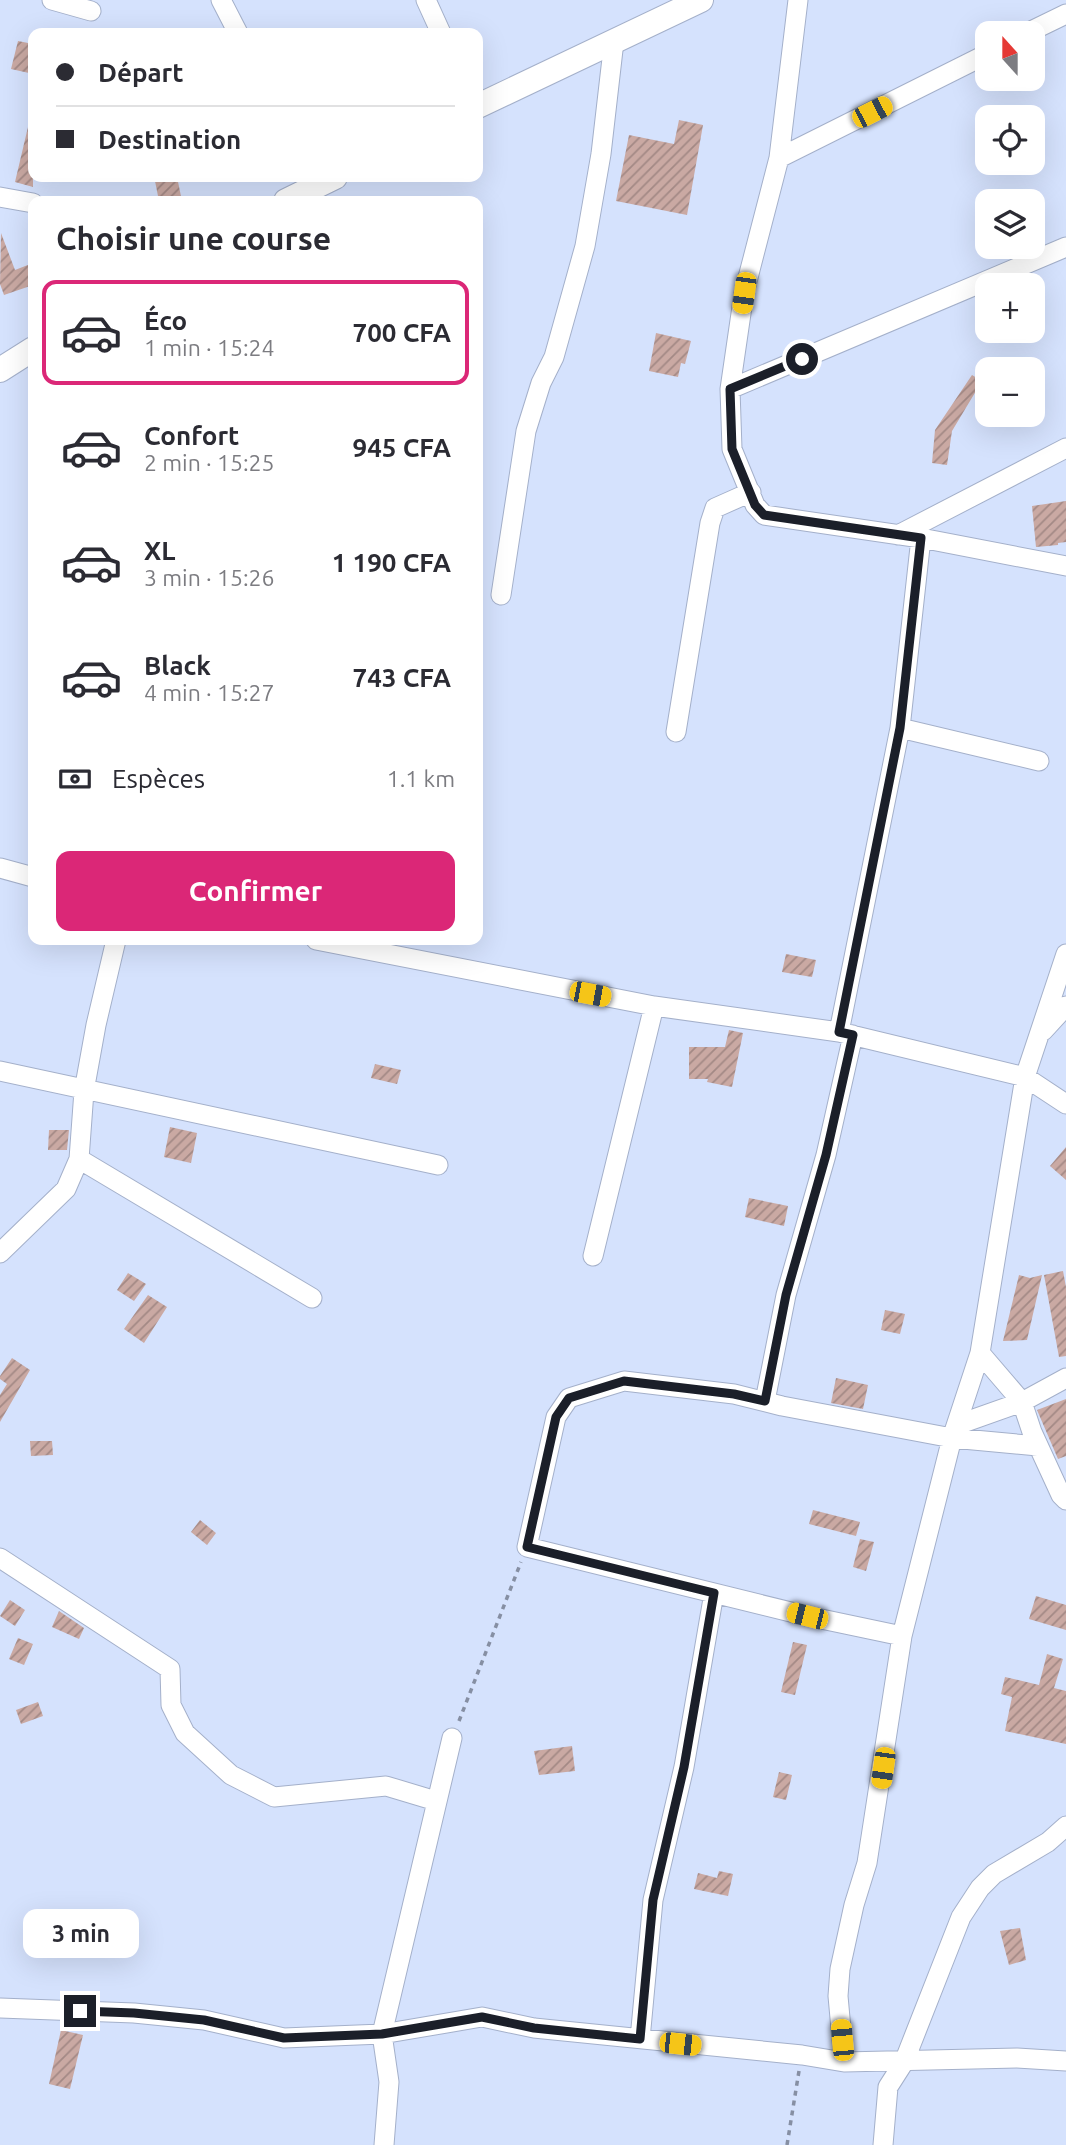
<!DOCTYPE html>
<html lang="fr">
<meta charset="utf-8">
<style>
:root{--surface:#fff;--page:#f2f2f3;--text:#2b2b33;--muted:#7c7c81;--line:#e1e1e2;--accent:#db2777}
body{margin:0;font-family:Ubuntu,sans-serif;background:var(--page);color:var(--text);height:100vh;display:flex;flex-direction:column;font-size:26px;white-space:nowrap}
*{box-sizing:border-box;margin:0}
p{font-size:23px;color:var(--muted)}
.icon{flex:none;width:38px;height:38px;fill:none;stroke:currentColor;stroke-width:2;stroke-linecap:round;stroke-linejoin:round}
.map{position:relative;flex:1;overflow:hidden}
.drawer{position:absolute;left:28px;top:196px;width:455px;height:749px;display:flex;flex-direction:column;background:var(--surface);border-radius:14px;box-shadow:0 7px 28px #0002}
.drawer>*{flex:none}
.banner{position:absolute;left:28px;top:28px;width:455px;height:154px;border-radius:14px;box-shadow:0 7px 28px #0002;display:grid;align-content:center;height:154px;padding:0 28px;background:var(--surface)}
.needle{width:46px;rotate:339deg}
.controls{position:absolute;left:975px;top:21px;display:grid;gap:14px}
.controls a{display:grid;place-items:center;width:70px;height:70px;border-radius:14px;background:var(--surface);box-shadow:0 7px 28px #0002;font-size:35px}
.end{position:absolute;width:32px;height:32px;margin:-16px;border:9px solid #1b1f29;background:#fff;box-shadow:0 0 0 4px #fff}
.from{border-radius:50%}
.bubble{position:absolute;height:49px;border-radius:14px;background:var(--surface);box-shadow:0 7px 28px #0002;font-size:23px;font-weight:700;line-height:49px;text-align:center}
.car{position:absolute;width:21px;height:42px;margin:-21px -10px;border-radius:9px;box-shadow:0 0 5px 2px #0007;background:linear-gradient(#f5c518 24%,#345 0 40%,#f5c518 0 76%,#345 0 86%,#f5c518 0)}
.banner b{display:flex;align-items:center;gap:24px;height:66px;font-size:26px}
.banner b+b{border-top:2px solid var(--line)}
.banner i{width:18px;height:18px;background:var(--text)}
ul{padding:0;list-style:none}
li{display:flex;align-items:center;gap:21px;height:105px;margin:0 14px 10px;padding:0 14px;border:4px solid transparent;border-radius:14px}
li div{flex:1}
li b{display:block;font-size:26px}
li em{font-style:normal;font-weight:700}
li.current{border-color:var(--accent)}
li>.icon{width:63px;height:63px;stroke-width:1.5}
h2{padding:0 28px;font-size:32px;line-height:84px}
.pay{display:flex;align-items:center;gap:18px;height:77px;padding:0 28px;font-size:26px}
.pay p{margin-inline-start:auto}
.action{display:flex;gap:14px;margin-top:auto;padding:14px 28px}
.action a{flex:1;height:80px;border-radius:14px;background:var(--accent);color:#fff;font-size:28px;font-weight:700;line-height:80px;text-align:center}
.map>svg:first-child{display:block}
.building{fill:url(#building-hatch)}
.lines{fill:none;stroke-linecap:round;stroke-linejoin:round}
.minor-casing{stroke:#a4b0ca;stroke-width:21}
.tertiary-casing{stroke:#a4b0ca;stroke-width:26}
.path{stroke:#868fa3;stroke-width:3.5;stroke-dasharray:5 5;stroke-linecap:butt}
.minor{stroke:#fff;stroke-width:19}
.tertiary{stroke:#fff;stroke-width:24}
.route{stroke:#1b1f29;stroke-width:9}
</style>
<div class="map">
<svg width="1066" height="2145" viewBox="0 0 1066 2145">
<defs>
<pattern id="building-hatch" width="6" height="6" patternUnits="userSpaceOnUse" patternTransform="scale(1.75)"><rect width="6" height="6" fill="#caa9a3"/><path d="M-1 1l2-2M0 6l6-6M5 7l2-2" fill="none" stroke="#a38985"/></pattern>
</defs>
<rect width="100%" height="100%" fill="#d5e2fd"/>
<path class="building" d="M18 41 33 44 29 73 11 69Z
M679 120 703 125 687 215 616 201 629 135 674 144Z
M28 127 33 128V187L15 182Z
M177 177 182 201H159L155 181Z
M1 233 15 270 33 263V285L4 295 0 284Z
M656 333 691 341 685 364 681 363 678 377 649 371Z
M972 375 982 381 952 431 947 465 932 463 935 430Z
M1066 501V542L1058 543V545L1036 547 1032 506Z
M786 954 816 960 812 977 782 972Z
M729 1030 743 1033 732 1087 707 1082 708 1079H689V1047H725Z
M375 1064 401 1070 397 1084 371 1078Z
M170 1127 197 1133 191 1163 164 1157Z
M49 1130H69L67 1150H48Z
M1066 1147V1180L1050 1166Z
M749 1198 788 1206 784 1226 745 1217Z
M1063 1271 1066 1287V1356L1059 1357 1044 1275Z
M128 1273 146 1284 134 1301 117 1290Z
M1019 1275 1030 1278 1042 1275 1027 1340 1003 1341Z
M148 1295 167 1307 144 1343 124 1329Z
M885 1310 905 1314 900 1334 881 1330Z
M12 1358 30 1370 0 1422V1395L7 1384 0 1379V1376Z
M836 1378 868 1385 863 1409 831 1403Z
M1066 1399V1456L1058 1459 1037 1410Z
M30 1441H52L53 1455 31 1456Z
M813 1510 860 1522 856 1536 809 1524Z
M200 1520 216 1533 207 1545 191 1532Z
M860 1539 874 1542 866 1571 853 1567Z
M1036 1596 1066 1605V1630L1029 1619Z
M10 1600 25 1610 15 1626 0 1616Z
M59 1611 84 1628 79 1639 52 1627Z
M18 1638 33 1644 24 1665 9 1659Z
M793 1642 807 1645 795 1695 781 1692Z
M1047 1654 1063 1659 1054 1688 1066 1691V1744L1005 1731 1012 1697 1001 1694 1005 1677 1039 1685Z
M38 1702 43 1716 21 1724 16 1710Z
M572 1746 575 1771 539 1775 534 1751Z
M779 1772 792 1775 786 1800 773 1797Z
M719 1871 733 1874 728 1896 694 1889 698 1873 717 1878Z
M1020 1928 1026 1960 1009 1965 1000 1931Z
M61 2030 83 2035 70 2089 49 2084Z"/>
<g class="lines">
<defs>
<path id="minor" d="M52 0 91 11
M221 0 238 33
M426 0 441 33
M798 0 779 158 744 293 730 389 732 449 755 505 764 515 921 538 1066 566
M1027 33 1066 14
M779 158 987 54
M0 197 33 203
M730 389 1066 247
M898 535 1066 448
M501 595 526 431 541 383 554 357 585 246 601 154 614 41
M900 728 1039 761
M676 732 710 523 715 508 751 492
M0 868 33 877
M316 940 654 1006 839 1032 1025 1077 1066 1104
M1043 1031 1066 1006
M839 1032 900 728 921 538
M0 1071 438 1165
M79 1159 312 1298
M0 1253 66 1189 79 1159 84 1091 96 1025 116 940
M593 1256 654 1006
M980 1353 1022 1402 1032 1432 1061 1495 1066 1500
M765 1401 786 1295 826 1155 853 1035
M957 1425 1022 1402 1066 1378
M0 1558 170 1669 171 1705 185 1733 231 1775 274 1797 386 1786 436 1801
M902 1636 807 1616 527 1547 556 1417 569 1398 624 1381 734 1394 782 1406 952 1438 1038 1446
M0 2008 134 2013 204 2020 284 2038 382 2034 482 2017 534 2028 802 2055 844 2062 1017 2058 1066 2061
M640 2039 653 1900 684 1767 714 1593
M844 2062 838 1996 840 1969 854 1905 867 1863 902 1636 952 1438 980 1353 1025 1077 1066 954
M384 2145 389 2082 382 2034 452 1738
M883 2145 888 2087 904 2062 961 1917 980 1888 994 1874 1048 1842 1066 1826"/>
<path id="tertiary" d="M478 106 701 0
M286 201 335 177
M0 370 33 349"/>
</defs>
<use href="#minor" class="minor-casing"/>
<use href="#tertiary" class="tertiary-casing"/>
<path class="path" d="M459 1721 521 1562
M787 2145 799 2071"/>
<use href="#minor" class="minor"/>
<use href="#tertiary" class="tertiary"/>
</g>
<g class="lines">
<path class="route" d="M80 2011 134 2013 204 2020 284 2038 382 2034 482 2017 534 2028 640 2039 653 1900 684 1767 714 1593 527 1547 556 1417 569 1398 624 1381 734 1394 765 1401 786 1295 826 1155 853 1035 839 1032 900 728 921 538 764 515 755 505 732 449 730 389 802 359"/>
</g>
</svg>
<div class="controls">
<a><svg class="needle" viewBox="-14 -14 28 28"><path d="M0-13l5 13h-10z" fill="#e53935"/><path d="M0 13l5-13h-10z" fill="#7c7c81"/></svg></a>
<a><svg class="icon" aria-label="locate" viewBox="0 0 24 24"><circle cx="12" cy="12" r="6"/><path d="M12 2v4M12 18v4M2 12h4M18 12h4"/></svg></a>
<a><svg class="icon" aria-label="layers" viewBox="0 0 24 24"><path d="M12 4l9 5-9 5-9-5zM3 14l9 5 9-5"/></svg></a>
<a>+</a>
<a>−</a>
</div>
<i class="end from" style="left:802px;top:359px"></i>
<i class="end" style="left:80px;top:2011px"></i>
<div class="bubble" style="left:23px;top:1909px;width:116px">3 min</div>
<i class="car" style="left:872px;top:112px;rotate:63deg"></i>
<i class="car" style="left:744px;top:293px;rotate:188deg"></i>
<i class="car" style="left:590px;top:994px;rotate:101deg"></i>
<i class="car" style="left:807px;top:1616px;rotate:284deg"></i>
<i class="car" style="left:883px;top:1768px;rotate:188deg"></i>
<i class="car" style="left:842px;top:2040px;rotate:355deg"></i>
<i class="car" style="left:680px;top:2044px;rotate:96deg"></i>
<div class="banner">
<b><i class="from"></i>Départ</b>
<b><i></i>Destination</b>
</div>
<section class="drawer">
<h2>Choisir une course</h2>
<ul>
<li class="current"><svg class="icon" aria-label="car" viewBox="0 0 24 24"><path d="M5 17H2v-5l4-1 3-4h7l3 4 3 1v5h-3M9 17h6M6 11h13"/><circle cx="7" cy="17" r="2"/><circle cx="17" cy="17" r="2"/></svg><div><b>Éco</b><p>1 min · 15:24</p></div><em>700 CFA</em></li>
<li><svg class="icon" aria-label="car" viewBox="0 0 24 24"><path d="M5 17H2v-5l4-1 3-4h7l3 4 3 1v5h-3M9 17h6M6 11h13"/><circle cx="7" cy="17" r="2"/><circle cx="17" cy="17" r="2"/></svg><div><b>Confort</b><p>2 min · 15:25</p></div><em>945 CFA</em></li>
<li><svg class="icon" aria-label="car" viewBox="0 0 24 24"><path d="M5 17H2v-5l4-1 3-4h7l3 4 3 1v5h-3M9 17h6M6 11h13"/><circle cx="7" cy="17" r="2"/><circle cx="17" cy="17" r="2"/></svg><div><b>XL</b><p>3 min · 15:26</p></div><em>1 190 CFA</em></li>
<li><svg class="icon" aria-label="car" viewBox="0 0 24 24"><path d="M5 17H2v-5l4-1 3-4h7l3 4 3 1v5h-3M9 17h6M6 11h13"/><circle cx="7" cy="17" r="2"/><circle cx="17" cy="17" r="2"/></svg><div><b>Black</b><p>4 min · 15:27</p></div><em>743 CFA</em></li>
</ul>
<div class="pay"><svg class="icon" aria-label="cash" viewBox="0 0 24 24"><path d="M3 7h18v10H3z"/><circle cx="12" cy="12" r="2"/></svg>Espèces<p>1.1 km</p></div>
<div class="action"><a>Confirmer</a></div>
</section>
</div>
